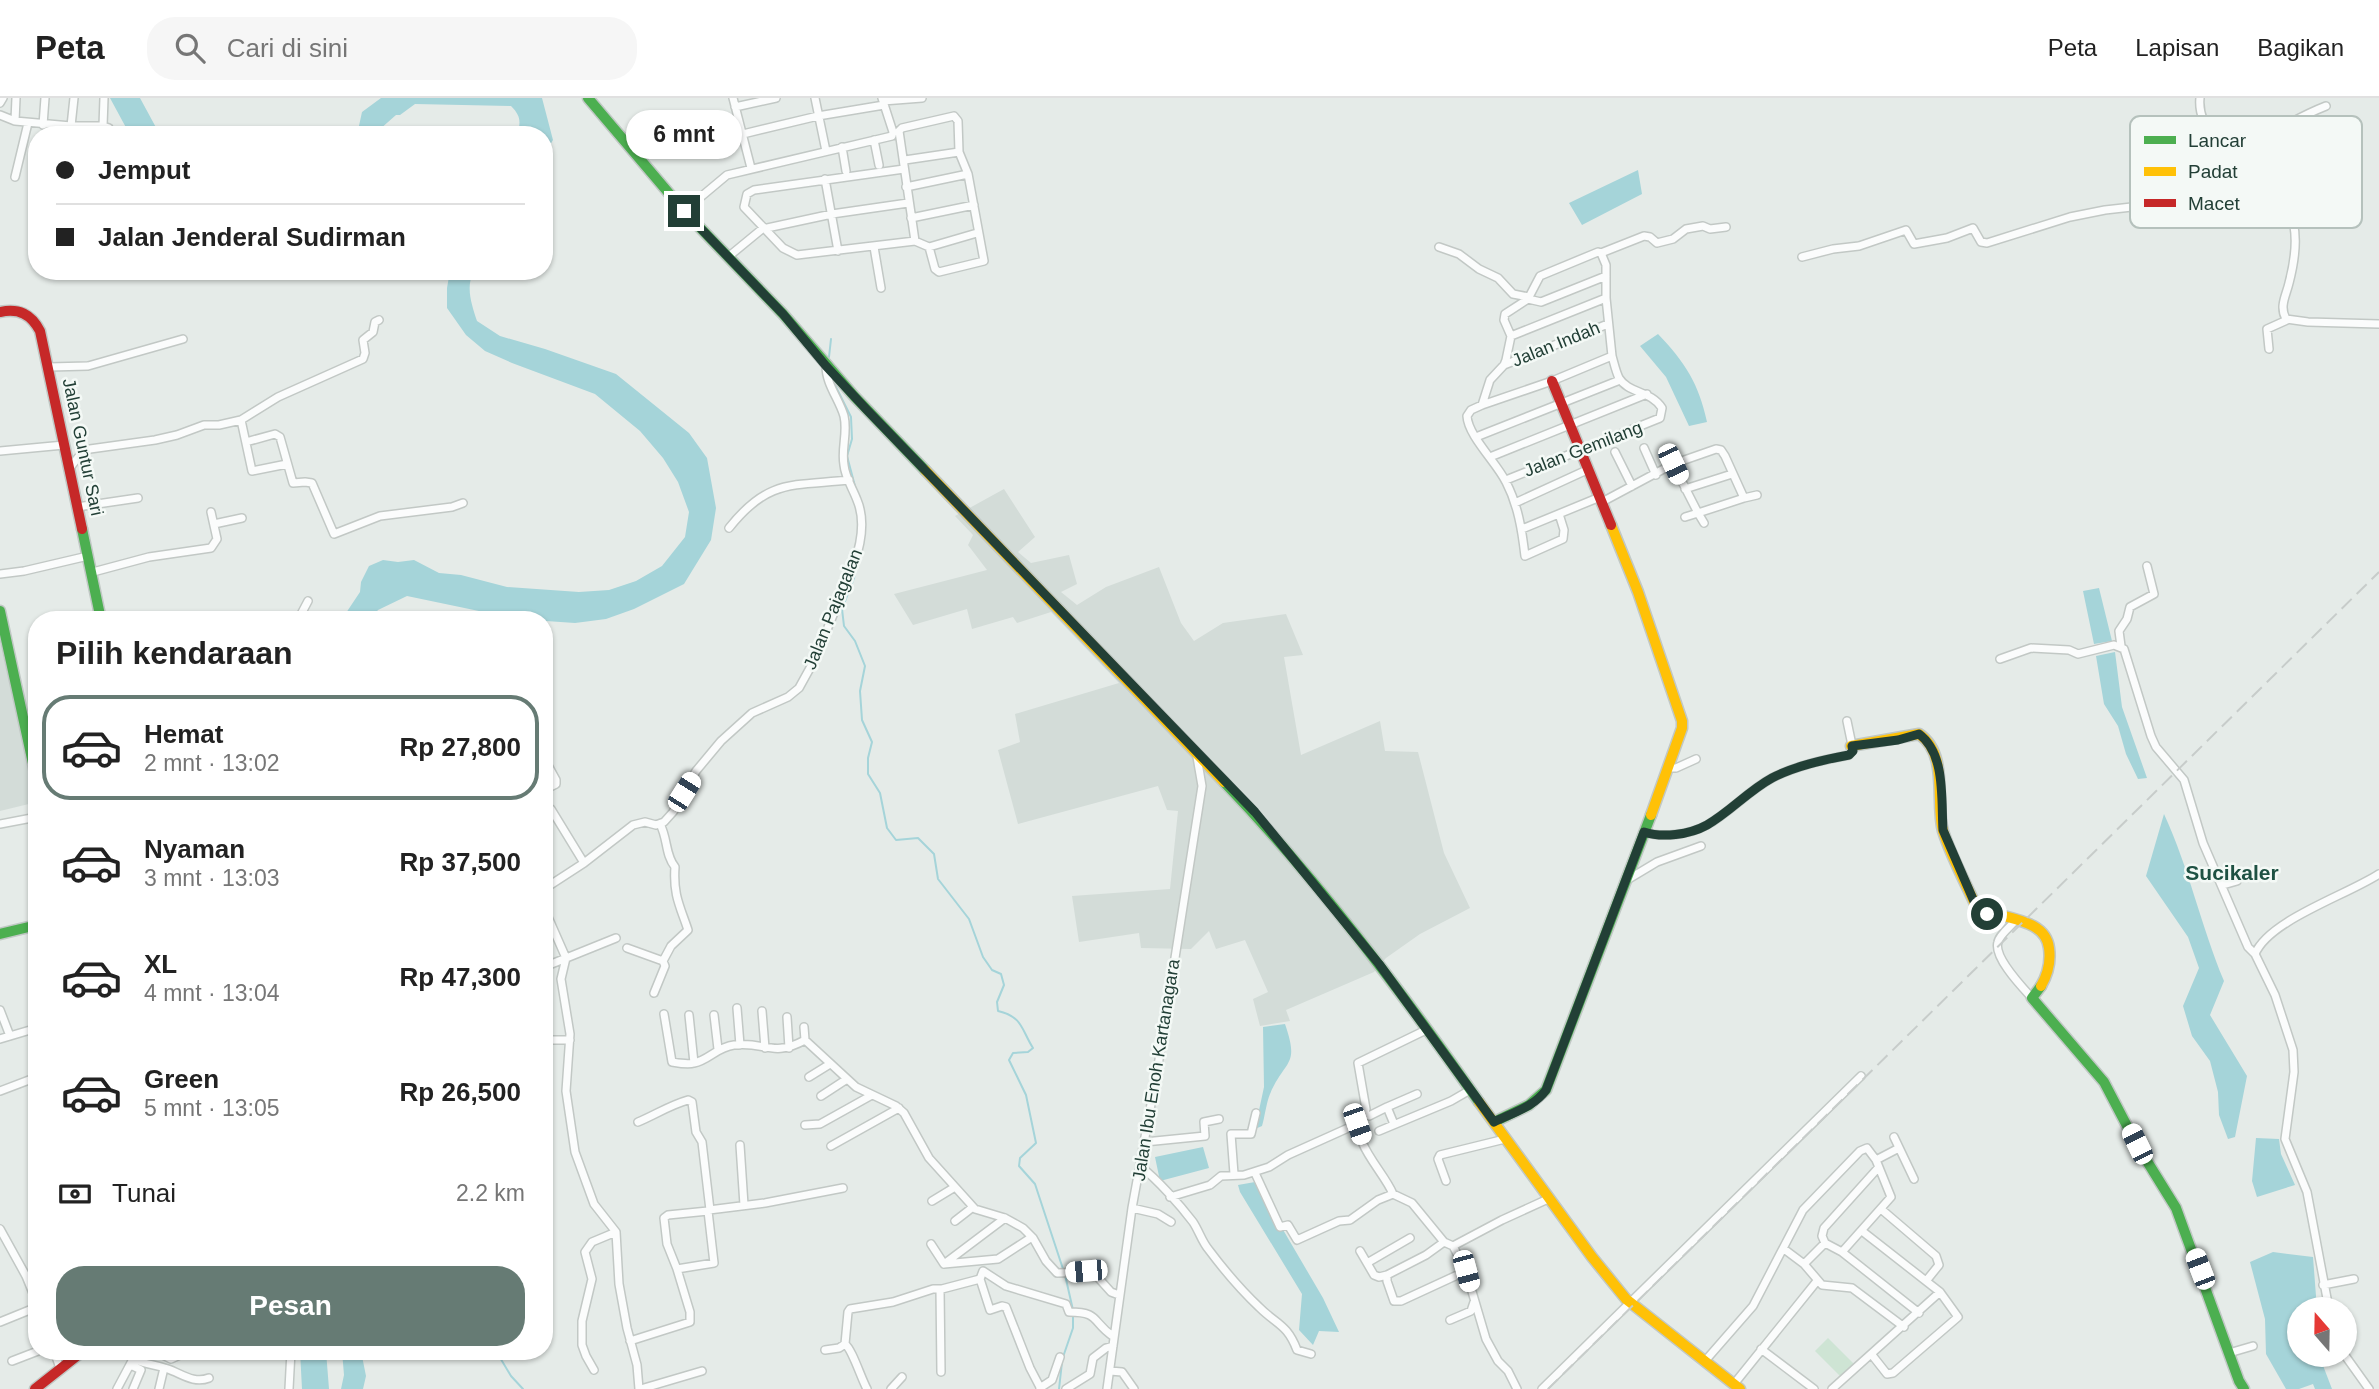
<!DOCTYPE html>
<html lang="id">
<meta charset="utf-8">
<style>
:root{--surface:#fff;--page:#f6f6f6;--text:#222;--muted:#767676;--line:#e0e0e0;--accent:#667b74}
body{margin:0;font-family:Arial,sans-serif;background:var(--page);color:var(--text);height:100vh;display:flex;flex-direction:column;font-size:26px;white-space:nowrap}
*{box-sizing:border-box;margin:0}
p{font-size:23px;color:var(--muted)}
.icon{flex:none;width:38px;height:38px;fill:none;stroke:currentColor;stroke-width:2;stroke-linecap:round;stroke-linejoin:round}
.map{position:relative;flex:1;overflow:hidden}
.side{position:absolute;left:28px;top:513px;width:525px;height:749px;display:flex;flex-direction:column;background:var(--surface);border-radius:28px;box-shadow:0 2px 5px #0004}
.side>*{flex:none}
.top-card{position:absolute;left:28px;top:28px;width:525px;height:154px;border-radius:28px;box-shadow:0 2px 5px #0004;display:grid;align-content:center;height:154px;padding:0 28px;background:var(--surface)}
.needle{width:46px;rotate:340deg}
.tools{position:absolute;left:2287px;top:1199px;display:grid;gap:14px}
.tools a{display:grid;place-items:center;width:70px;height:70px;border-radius:50%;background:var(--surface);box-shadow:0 2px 5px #0004;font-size:35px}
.end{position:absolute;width:32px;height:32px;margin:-16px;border:9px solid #223f36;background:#fff;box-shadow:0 0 0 4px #fff}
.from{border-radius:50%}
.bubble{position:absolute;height:49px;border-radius:24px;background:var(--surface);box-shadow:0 2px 5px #0004;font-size:23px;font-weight:800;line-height:49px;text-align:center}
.car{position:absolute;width:21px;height:42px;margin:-21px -10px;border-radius:9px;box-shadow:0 0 5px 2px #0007;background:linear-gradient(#fff 24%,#345 0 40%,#fff 0 76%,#345 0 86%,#fff 0)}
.top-card b{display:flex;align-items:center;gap:24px;height:66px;font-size:26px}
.top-card b+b{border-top:2px solid var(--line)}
.top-card i{width:18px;height:18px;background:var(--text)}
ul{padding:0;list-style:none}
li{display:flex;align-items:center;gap:21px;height:105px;margin:0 14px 10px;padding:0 14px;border:4px solid transparent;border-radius:28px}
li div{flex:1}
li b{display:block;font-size:26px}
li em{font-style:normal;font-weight:800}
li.active{border-color:var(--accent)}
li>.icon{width:63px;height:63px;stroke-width:1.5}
h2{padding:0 28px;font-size:32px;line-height:84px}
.pay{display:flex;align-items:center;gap:18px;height:77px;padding:0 28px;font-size:26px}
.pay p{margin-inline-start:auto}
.primary-button{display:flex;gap:14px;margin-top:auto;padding:14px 28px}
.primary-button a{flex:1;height:80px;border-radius:28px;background:var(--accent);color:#fff;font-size:28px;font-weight:800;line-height:80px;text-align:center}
header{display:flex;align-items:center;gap:42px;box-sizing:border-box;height:98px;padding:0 35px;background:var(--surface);border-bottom:2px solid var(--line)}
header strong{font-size:33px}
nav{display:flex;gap:38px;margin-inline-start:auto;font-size:24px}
.search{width:490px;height:63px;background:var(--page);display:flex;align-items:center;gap:18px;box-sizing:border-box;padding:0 24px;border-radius:28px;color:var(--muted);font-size:26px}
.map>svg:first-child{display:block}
.built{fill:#d3dcd8}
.green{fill:#cee4d4}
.water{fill:#a5d4d9}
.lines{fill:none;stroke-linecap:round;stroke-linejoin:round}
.stream{stroke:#a5d4d9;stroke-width:2}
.street-casing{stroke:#c2c8c5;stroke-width:10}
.fast-casing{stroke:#c1c8c5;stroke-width:13}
.slow-casing{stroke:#c1c8c5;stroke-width:13}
.jam-casing{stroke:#c1c8c5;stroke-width:13}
.street{stroke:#fbfcfc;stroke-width:7}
.fast{stroke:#4caf50;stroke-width:10}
.slow{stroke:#ffc107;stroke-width:10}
.jam{stroke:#c62828;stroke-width:10}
.rail{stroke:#c7ccca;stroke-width:2;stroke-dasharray:14 7;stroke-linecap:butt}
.route{stroke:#223f36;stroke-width:9}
.labels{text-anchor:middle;stroke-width:5;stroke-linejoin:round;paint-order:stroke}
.street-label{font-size:18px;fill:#223f36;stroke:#f4f9f6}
.quarter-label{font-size:21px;font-weight:bold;fill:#1e5143;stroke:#f4f9f6}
.key{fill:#f4f9f6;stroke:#b5c1bc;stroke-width:2}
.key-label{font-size:19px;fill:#223f36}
</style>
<header>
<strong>Peta</strong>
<div class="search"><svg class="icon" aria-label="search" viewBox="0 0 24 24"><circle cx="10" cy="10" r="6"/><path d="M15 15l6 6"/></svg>Cari di sini</div>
<nav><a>Peta</a><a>Lapisan</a><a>Bagikan</a></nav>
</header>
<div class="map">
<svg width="2379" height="1291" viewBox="0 0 2379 1291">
<rect width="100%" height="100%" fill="#e5ebe8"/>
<path class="built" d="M1004 391 1035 439 1018 454 1031 465 1069 457 1077 486 1061 494 1077 507 1106 489 1159 469 1181 525 1194 543 1223 525 1286 516 1303 557 1284 559 1301 657 1380 623 1385 653 1418 654 1444 755 1470 810 1420 836 1386 860 1374 874 1286 912 1290 923 1260 928 1253 901 1268 894 1245 842 1216 851 1209 833 1191 851 1141 850 1139 835 1079 844 1072 798 1170 791 1178 713 1167 712 1158 688 1018 726 998 652 1020 644 1015 616 1119 585 1051 514 1017 525 1013 519 972 531 967 511 913 527 894 496 987 472 968 447 973 437 955 418Z
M0 544 37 704 0 713Z"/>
<path class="green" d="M1828 1240 1854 1266 1841 1279 1815 1253Z"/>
<path class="water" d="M110 0H140L159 35 166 37H130Z
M381 0H542L553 42 544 57V37H517C521 24 521 18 511 8L415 6 400 17H396L379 32 378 37H357L362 14Z
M1638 72 1642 96 1582 127 1569 105Z
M450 173H474C465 189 472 207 477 223L500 238 545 251 616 276 689 335 707 360 716 410 711 442 684 486 634 511 606 521 575 525 517 521 407 498 378 512 371 521H342L360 494 361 484 369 468 383 462 398 464 414 462 439 475 461 477 507 489 579 494 609 492 636 483 662 468 685 439 689 414 678 384 663 360 640 333 595 296 512 265 485 253 466 237 447 210V190Z
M1658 236C1685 264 1699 286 1707 324L1689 328 1666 279 1640 248Z
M2099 490 2112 543 2094 546 2083 493Z
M2115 554 2122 609 2147 680 2138 681 2126 656 2118 628 2104 606 2096 558Z
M2164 716C2189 770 2201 828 2224 883L2210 917 2247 978 2235 1039 2228 1041 2219 1017 2218 994 2210 963 2192 938 2183 908 2199 870 2188 839 2146 778Z
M1285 926C1300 969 1285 961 1270 996 1266 1006 1265 1018 1262 1028L1255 1031 1264 989 1263 929Z
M2256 1040 2279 1041 2281 1056 2295 1087 2257 1099 2252 1083Z
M1203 1049 1209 1070 1160 1083 1155 1059Z
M1255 1084 1323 1200 1339 1234 1319 1233 1313 1247 1299 1232 1302 1196 1240 1094 1238 1087Z
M2273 1154 2313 1159 2317 1211H2300V1256L2319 1257 2332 1291H2315L2313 1286 2299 1291H2286L2266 1256 2265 1221 2250 1164Z
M300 1253H326L329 1291H302Z
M342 1253H361L366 1278 363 1291H341L344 1277Z"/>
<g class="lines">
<path class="stream" d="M829 259 831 241
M832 281 851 319 852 341 847 358 856 392
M865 417V429
M864 441 854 480 842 511 844 528 855 543 865 568 860 593 862 622 872 644 868 660V676L880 695 887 730 896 742 918 740 934 756 938 781 969 821 983 859 992 872 1001 876 1004 887 997 904 998 913C1023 919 1021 931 1033 950L1028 954 1013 955 1009 962 1026 997 1036 1045 1020 1060 1019 1068 1035 1086 1063 1171
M1065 1177 1073 1212
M496 1253 511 1278 523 1291
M1063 1259 1073 1230V1217
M1059 1291 1062 1264"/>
<defs>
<path id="street" d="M733 0 751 70
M815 0 826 53
M2200 0C2196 37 2241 66 2266 88 2274 95 2283 101 2288 111 2300 132 2295 162 2289 185 2286 198 2279 208 2286 221L2308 224 2379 226
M883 3 922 0
M0 5 3 0
M735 9 776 0
M0 17 15 23 71 28 74 0
M15 23 16 0
M43 27 45 0
M71 28H103L104 0
M103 28 109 30 111 37
M743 36 818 18 884 7
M874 42 879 67
M842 49 846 73
M905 62 959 54
M904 71 754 92 747 96 744 109 783 150 797 157 915 143 929 149 977 135
M15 79 28 25
M825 81 838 153
M906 89 968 76
M684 113 727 77 892 38 893 34 882 0
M911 120 974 107
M915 143 899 33 902 30 954 18 958 23 959 54 968 76 984 163 939 174 935 171 929 149
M874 149 881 190
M1439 149 1459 156 1479 171 1498 180 1513 196 1529 199
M1601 155 1644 138 1650 139 1657 145 1673 141 1686 131 1703 128 1710 131 1726 129
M728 159 762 131 832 116 908 105
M1802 159 1833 151 1859 148 1906 132 1914 146 1947 140 1973 130 1981 144 1987 145 2070 119 2105 112 2194 102 2203 96 2201 77C2211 69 2223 65 2234 58 2265 40 2293 21 2326 8
M1528 201 1541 204 1606 178
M1511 238 1606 200
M2269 251 2267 231 2287 222
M1504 267 1608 226
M49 269 88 268 183 241
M1482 307 1490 282 1504 267 1506 262 1511 238 1504 222 1505 216 1528 201 1540 178 1598 154 1601 155 1606 167V200L1612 258 1552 283 1482 307 1471 312 1467 318C1468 338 1497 365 1506 384 1518 407 1522 432 1525 458L1563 441 1564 432 1559 416
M241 322 252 373 287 366
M1476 339 1620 282
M246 344 275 336 280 339 293 385 305 384 312 385 334 436 380 418 452 409 463 405
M1644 350 1656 377
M0 353 64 347
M1615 354 1632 388
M1490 359 1647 296
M69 371 80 357 90 351 155 342 177 337 204 327H219L241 322 278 299 363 261 365 255 363 242 373 234 375 224 379 222
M1506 382 1660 320 1662 310C1650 292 1629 296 1619 280 1616 274 1614 265 1612 258
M1685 391 1732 376
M1744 400 1757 397
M1602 404 1673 366 1716 351 1721 352 1725 358 1744 400 1698 415 1673 366
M1515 405 1589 371
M77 409 138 400
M1685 419 1698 415 1704 425
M214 426 242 420
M729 430C768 381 791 388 849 382
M1522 431 1600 399
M93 474 149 459 211 450 217 441 211 414
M0 476 24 473 88 458
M298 522 308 503
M2121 548 2119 533 2127 521 2130 509 2154 496 2147 468
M2000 561 2031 550 2069 552 2078 556 2114 547 2124 551 2151 638 2156 649 2184 682 2203 745 2248 849 2255 856
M544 660 556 682V686L544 692
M1669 670H1676L1696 661
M551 711 584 765
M0 726 37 719
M1644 734C1662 740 1689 737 1707 727 1730 714 1748 693 1772 680 1795 668 1823 662 1849 657L1853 652 1847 623
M1627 782 1657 764 1701 748
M2223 787 2237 783
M544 791 584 765 633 727 645 724 656 727 664 724 673 714 696 673 721 643 752 615 788 599 799 590 815 561 854 466C861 446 866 423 857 402 853 391 845 379 844 367 841 350 848 335 844 318 839 301 826 286 826 268
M544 810 566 860 561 881 570 936 566 993 575 1054 594 1106 616 1134 619 1186 627 1230 637 1267 639 1291
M2016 822C2011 828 1999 837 1998 844 1993 859 2022 889 2032 900
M627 850 663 863 671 848 688 832C680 808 673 797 675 769 665 757 668 741 660 726
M544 869 616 840
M654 895 665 868 663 863
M737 910 740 947
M0 912 10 938
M762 913 765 950
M664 916 672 964C678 965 688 967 694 965 709 962 717 949 734 947 765 943 772 960 805 942L856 989 896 1008 904 1015 929 1060 975 1111 1005 1120 1023 1130 1033 1140 1046 1163 1057 1175 1093 1174 1111 1194 1119 1197
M689 917 694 965
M714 917 718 951
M787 919 789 950
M804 929 805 942
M1428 931 1358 965 1366 1011 1365 1015 1360 1017C1351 1045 1383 1072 1393 1096L1412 1105 1444 1144 1453 1148
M0 941 37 930
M544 942H570
M809 979 830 966
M0 993 37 979
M821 998 847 981
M1365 1015 1369 1018 1387 1009
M638 1024C655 1017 670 1007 688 1002L692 1004 696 1034 702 1044 710 1112
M1394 1026 1387 1009 1417 996
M805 1027 820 1026 872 997
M1379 1033 1451 1003 1470 992
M1894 1039 1914 1081
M1145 1044 1205 1038 1204 1024 1219 1021
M740 1047 744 1107
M831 1048 899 1010
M1876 1062 1899 1050
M1141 1069C1157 1081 1180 1107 1193 1124 1199 1133 1202 1144 1209 1152 1224 1172 1241 1192 1259 1209 1277 1227 1287 1226 1297 1252L1311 1256
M1878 1070 1824 1130 1822 1138 1825 1145 1842 1154 1919 1215
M1255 1075 1280 1129 1288 1127 1297 1142 1339 1123 1350 1122 1378 1102 1393 1096
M1234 1076 1231 1036H1251L1256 1015
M1446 1083 1438 1061 1440 1057 1505 1041
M1170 1099 1210 1087 1221 1078 1244 1077 1269 1069 1288 1057 1357 1026
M932 1103 955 1089
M1132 1110 1158 1116 1171 1124
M1881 1111 1936 1158 1939 1167 1926 1183
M709 1112 765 1105 843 1090
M1005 1120 944 1166 998 1161 1032 1139
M955 1123 973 1109
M0 1131 26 1178 37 1205
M1862 1133 1940 1194 1958 1219 1893 1275 1887 1276 1872 1257
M1444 1144 1426 1157 1387 1177V1183L1394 1203H1401L1466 1173
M931 1146 944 1166
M1784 1151 1804 1166 1822 1187 1852 1190 1904 1229
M1360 1153 1374 1177 1379 1179 1387 1177
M1367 1165 1410 1140
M1804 1166 1825 1145
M980 1181 990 1212 1002 1208 1006 1209 1030 1270 1041 1291
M2323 1187 2354 1181
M940 1191 941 1274
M2329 1211 2307 1094 2285 1041 2294 974 2293 952 2275 897 2255 856C2269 822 2347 797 2379 776
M1450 1222 1471 1213 1474 1204
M0 1224 37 1209
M630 1243 690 1224V1214L677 1171 714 1165 708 1113 668 1117 664 1120 667 1146 677 1171
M845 1246C852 1251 861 1280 867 1291
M1761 1251 1814 1291
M825 1252 839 1250 845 1246 848 1214 850 1211 893 1204 933 1191H942L980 1181 983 1173 1006 1188 1066 1206 1069 1214C1101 1214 1091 1224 1114 1239
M54 1253 60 1270
M122 1253C142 1268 147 1264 168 1271 182 1276 194 1286 209 1280
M155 1253 171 1261 189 1253
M2229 1255 2253 1248
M2344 1256 2369 1291
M12 1263 38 1253
M1705 1263 1753 1208 1803 1112 1860 1053 1867 1050 1876 1062 1891 1099 1842 1154
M131 1267 141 1272 133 1291
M594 1272 586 1258 582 1247V1223L592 1181 585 1154 592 1144 616 1134
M1110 1273 1122 1274 1134 1291
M1734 1286 1817 1183
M644 1290 702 1273
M1040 1290 1052 1282 1060 1259
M117 1291 133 1261
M159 1291 164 1270
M289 1291 291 1253
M891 1291 902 1279
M1066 1291 1090 1276 1093 1260 1106 1250 1113 1248
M1107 1291 1132 1110 1158 968 1202 688 1197 659
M1517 1291 1508 1273 1498 1263 1486 1241 1466 1173 1453 1148 1502 1122 1548 1101
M1542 1291 1861 978
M1832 1291 1940 1194"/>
<path id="fast" d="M588 0 684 113 783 216 854 298 925 372
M82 431 101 522
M0 513 37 684
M1224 684C1318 782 1401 893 1479 1004
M0 836 37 827
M2041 888 2032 900 2104 984 2137 1047 2176 1110 2239 1283 2244 1291
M1494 1024 1529 1007 1546 992 1651 717"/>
<path id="slow" d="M925 372 1224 684
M1611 427 1638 494 1682 623V630L1651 717
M1851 648 1919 636C1949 656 1935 704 1943 733 1951 758 1965 784 1976 808 1998 822 2045 818 2049 850 2051 864 2048 876 2041 888
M1479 1004 1592 1159 1626 1201 1740 1291"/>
<path id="jam" d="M0 214C19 210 31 216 40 233L82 431
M1552 283 1611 427
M35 1291 83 1253"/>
</defs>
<use href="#street" class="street-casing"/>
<use href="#fast" class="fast-casing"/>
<use href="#slow" class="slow-casing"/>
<use href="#jam" class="jam-casing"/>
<use href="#street" class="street"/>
<use href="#fast" class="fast"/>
<use href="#slow" class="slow"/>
<use href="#jam" class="jam"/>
<path class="rail" d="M1548 1291 2379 474"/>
</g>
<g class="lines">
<path class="route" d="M684 113 783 216 826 268 867 312 1255 714 1379 866 1494 1024C1512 1015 1534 1009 1546 992L1644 734C1662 740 1689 737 1707 727 1730 714 1748 693 1772 680 1795 668 1823 662 1849 657L1853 653 1852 648 1898 642 1919 636C1946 656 1941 702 1943 732L1976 808 1987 816"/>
</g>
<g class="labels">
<g class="street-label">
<text transform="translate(1556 246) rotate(-22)" y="6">Jalan Indah</text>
<text transform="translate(83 349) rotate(78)" y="6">Jalan Guntur Sari</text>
<text transform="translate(1583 351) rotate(-21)" y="6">Jalan Gemilang</text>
<text transform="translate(833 511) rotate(-68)" y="6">Jalan Pajagalan</text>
<text transform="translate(1156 972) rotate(-81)" y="6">Jalan Ibu Enoh Kartanagara</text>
</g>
<g class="quarter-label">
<text x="2232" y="782">Sucikaler</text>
</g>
</g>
<rect x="2130" y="18" width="232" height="112" rx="10" class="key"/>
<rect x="2144" y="38" width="32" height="8" fill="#4caf50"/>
<rect x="2144" y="69" width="32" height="9" fill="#ffc107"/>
<rect x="2144" y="101" width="32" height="8" fill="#c62828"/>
<g class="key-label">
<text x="2188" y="49">Lancar</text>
<text x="2188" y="80">Padat</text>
<text x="2188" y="112">Macet</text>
</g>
</svg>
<div class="tools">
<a><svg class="needle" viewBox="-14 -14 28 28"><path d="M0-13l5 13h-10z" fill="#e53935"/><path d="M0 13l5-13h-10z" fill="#767676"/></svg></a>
</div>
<i class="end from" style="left:1987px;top:816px"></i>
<i class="end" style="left:684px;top:113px"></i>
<div class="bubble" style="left:626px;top:12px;width:116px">6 mnt</div>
<i class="car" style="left:1673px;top:366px;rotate:155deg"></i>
<i class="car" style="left:684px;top:694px;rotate:32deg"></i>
<i class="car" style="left:1357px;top:1026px;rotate:161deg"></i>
<i class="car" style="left:2137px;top:1046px;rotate:334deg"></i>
<i class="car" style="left:2200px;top:1171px;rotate:339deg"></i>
<i class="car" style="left:1086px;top:1173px;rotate:265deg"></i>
<i class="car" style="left:1466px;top:1173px;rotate:165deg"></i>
<div class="top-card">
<b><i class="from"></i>Jemput</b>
<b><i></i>Jalan Jenderal Sudirman</b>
</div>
<section class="side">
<h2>Pilih kendaraan</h2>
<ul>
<li class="active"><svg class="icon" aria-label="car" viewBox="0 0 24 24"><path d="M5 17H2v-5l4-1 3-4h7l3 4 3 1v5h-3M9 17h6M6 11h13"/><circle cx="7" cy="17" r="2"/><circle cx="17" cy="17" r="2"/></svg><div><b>Hemat</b><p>2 mnt · 13:02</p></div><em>Rp 27,800</em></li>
<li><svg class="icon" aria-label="car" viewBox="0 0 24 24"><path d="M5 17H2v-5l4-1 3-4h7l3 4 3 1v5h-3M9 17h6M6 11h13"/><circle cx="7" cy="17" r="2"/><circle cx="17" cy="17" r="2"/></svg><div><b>Nyaman</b><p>3 mnt · 13:03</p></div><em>Rp 37,500</em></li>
<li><svg class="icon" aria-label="car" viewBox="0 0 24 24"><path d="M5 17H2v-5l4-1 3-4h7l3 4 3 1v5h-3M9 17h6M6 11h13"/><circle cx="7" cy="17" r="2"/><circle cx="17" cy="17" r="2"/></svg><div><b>XL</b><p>4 mnt · 13:04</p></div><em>Rp 47,300</em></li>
<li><svg class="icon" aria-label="car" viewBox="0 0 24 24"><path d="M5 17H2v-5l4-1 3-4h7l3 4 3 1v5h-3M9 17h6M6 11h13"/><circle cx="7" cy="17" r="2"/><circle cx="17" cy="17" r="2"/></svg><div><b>Green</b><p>5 mnt · 13:05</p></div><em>Rp 26,500</em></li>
</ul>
<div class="pay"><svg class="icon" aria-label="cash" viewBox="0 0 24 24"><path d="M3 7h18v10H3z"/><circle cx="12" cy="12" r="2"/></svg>Tunai<p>2.2 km</p></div>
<div class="primary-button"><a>Pesan</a></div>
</section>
</div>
